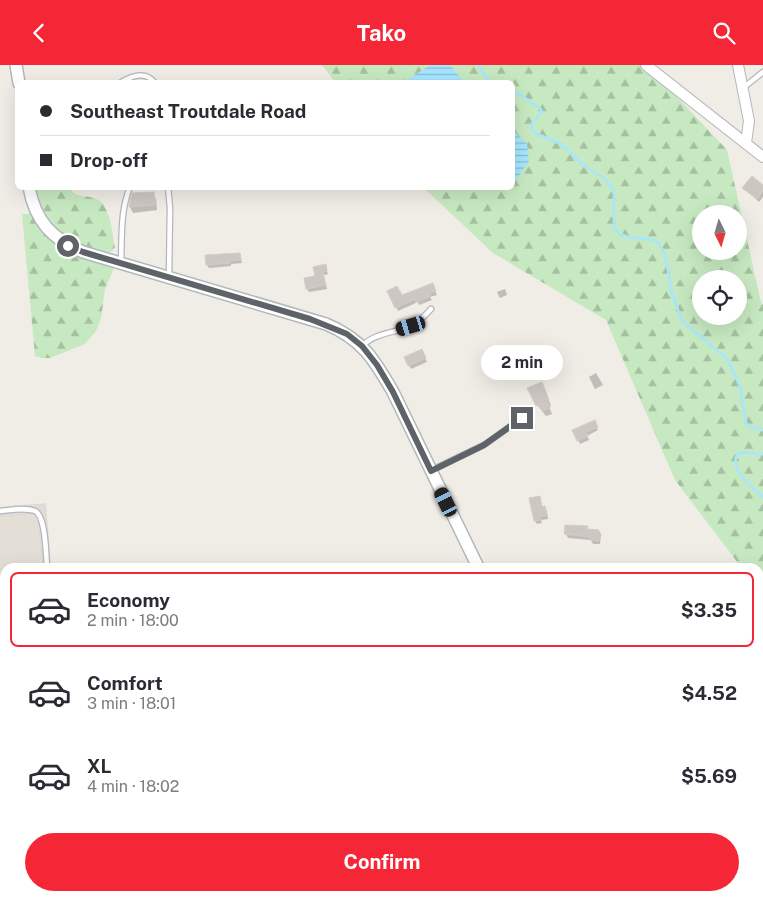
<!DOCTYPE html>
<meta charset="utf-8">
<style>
:root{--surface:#fff;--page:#f2f2f3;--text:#2b2b33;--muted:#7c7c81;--line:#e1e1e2;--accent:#f52737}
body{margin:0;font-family:"Public Sans",sans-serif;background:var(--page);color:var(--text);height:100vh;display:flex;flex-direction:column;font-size:19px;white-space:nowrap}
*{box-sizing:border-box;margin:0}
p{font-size:16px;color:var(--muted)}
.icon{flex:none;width:28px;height:28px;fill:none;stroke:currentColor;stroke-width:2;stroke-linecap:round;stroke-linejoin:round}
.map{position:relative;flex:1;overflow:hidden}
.drawer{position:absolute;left:0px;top:498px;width:764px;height:338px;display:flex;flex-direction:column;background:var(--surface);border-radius:15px 15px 0 0;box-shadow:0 5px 20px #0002}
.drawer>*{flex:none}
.top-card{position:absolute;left:15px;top:15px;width:500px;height:110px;border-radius:8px;box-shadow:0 5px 20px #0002;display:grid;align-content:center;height:110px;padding:0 25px;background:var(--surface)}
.needle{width:32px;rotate:175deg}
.controls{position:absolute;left:692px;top:140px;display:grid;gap:10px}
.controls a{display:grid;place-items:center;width:55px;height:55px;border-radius:50%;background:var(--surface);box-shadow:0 5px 20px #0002;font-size:25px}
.end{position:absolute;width:22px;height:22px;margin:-11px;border:6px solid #5d6367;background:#fff;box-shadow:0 0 0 2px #fff}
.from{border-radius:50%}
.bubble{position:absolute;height:35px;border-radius:18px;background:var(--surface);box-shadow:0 5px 20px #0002;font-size:16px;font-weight:700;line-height:35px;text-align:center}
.car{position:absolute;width:15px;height:30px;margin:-15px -8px;border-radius:6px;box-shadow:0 0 4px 1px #0007;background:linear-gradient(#222 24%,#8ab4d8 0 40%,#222 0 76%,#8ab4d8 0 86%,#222 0)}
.top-card b{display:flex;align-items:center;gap:18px;height:48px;font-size:19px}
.top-card b+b{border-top:1px solid var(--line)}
.top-card i{width:12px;height:12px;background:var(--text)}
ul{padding:9px 0 0;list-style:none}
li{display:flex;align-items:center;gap:15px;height:75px;margin:0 10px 8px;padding:0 15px;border:2px solid transparent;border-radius:8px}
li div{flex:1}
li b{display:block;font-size:19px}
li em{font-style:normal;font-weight:700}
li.current{border-color:var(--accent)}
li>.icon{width:45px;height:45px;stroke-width:1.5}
.button{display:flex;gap:10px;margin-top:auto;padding:10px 25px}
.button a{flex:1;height:58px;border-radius:30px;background:var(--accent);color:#fff;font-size:20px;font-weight:700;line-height:58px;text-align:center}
header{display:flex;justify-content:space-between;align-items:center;height:65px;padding:0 25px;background:var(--accent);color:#fff;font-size:22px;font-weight:700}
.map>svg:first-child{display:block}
.industrial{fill:#dfdcd8}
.education{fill:#e3ded6}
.forest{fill:url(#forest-firs);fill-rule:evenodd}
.water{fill:url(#water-rules)}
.shadow{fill:#0003}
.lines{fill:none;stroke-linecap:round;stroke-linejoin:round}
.stream{stroke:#a7e6ff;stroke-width:2.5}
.building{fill:#ccc7c2;stroke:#d6cdc3}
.service-casing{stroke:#b3b7bb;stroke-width:7}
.minor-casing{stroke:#b3b7bb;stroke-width:11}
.tertiary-casing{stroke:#b3b7bb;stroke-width:12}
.secondary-casing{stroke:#b2b7bb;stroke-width:14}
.service{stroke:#fff;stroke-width:4.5}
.minor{stroke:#fff;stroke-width:9}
.tertiary{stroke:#fff;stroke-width:10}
.secondary{stroke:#fff;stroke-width:11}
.route{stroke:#5d6367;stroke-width:6}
</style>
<header><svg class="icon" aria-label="back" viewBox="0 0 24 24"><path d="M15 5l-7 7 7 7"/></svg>Tako<svg class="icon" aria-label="search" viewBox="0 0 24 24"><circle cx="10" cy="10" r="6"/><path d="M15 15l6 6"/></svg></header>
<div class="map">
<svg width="763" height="835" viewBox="0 0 763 835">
<defs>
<pattern id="forest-firs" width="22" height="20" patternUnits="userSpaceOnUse" patternTransform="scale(1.25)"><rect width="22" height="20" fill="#c7e9c1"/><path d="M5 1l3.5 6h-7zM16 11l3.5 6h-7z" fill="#a5c0a1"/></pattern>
<pattern id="water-rules" width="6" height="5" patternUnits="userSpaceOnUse" patternTransform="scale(1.25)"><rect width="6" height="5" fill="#a7e6ff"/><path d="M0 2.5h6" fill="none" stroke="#8bbed2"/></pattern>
</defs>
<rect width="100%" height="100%" fill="#f0ece6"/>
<path class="industrial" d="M46 438 51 502H41L36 450 0 453V442Z"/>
<path class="education" d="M36 450 41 502H5V797H0V453Z"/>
<path class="forest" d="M322 0H647L727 85 761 237 763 240V531L759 526V502H741L675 415 606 255 493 188 424 123 512 122V18L335 17ZM701 149H739V186H701ZM701 214H739V251H701Z
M36 123H70C76 135 91 128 101 137 111 147 112 168 115 182L111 187C71 186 45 161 36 123Z
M22 149H31C48 186 79 192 114 203L105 224 101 253 96 266 85 279 50 293H41L35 291Z"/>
<path class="water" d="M430 0H450L464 17H407L410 13Z
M512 64 527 79 529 96 515 116 513 117Z"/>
<path class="shadow" d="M763 121V132L759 137 744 123Z
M153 128 156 134 157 145 133 148 130 142 133 130Z
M240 189 242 198 231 199V201L209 203 207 200 206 191Z
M325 201 328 209 324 210 327 224 309 227 307 224Z
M434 223 437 230 430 232 432 235 419 240 418 237 398 246 388 226 401 232Z
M505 224 507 230 500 233 497 227Z
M423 289 427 297 411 304 405 293Z
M596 308 603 320 595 324 589 312Z
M545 324 551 341 549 342 552 349 546 351 537 340Z
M594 357 598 365 587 371 589 375 580 379 574 366Z
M540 433 543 443H545L547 446 548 454 541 455 542 458 537 459 535 456Z
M587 463 588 465 599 466 601 469 600 479H593L591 475 568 473 566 469Z
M18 830H64L65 835H9V831Z
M83 830H102V835H83Z
M141 830H161V835H141Z
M185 830H202L203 835H192L191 833H187Z
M241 830H264V835H241Z
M314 830H335V835H314Z
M736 830H755L758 835H738Z"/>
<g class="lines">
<path class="stream" d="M478 0 490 18
M512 27C526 30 528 37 540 43L542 47 532 58V64L535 68 561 79 582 99 605 114 612 122 614 130V162L618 168 628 172 654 175 660 180 665 190 672 228 681 253 685 259 709 278 714 284 723 290 728 295 740 322 746 358 751 362 763 365
M763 389C755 390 747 386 738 388 727 404 753 422 763 432"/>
</g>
<path class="building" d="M752 111 763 120V126L757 134 742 123Z
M154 127 155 140 129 142 132 128Z
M240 188 241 195 230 196V198L206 200 205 190Z
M326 199 327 206H323L325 220 306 224 304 213 315 211 313 202Z
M433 218 436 226 429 228 431 231 416 237 415 234 395 243 387 226 397 221 402 230Z
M422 284 426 293 408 301 404 292Z
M542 317 549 335 547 336 550 343 542 346 539 339 536 341 527 323Z
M595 355 598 362 586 367 588 371 577 376 572 365Z
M540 431 542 442 545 441 547 450 540 452V455L534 456 529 433Z
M565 460 588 461 587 464 599 465V476L590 475V472L564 469Z"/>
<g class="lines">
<defs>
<path id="service" d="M120 18C131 11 145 5 155 18
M743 23 763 7
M168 122 170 143 169 211
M121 198C122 173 120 146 130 122
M362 281C375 268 393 268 409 262 418 258 424 252 431 244
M432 405 484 380 522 353
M0 446C11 445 25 442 35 446 46 451 46 491 47 502
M0 693H5"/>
<path id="minor" d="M121 830V835
M221 830V835"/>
<path id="tertiary" d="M646 0 763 92
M738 0 749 56 746 78
M0 807 5 806"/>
<path id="secondary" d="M16 0 19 18
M29 122C35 156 52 174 83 187L326 259C362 274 374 294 393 327L478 502
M636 830 639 835"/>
</defs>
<use href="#service" class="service-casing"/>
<use href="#minor" class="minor-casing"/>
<use href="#tertiary" class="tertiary-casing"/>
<use href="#secondary" class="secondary-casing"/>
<use href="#service" class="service"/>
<use href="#minor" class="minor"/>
<use href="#tertiary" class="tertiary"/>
<use href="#secondary" class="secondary"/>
</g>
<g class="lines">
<path class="route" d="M68 181 83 187 310 254 347 269 362 281 377 300 393 327 431 406 484 380 522 353"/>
</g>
</svg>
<div class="controls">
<a><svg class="needle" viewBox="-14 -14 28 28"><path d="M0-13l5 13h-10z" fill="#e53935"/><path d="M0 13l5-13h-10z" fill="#7c7c81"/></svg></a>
<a><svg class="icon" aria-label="locate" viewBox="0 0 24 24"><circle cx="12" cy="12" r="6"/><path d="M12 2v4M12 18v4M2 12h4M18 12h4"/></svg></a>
</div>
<i class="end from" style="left:68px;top:181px"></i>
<i class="end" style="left:522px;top:353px"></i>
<div class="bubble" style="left:481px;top:280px;width:82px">2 min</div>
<i class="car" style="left:411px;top:261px;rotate:253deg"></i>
<i class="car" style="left:446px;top:437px;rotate:334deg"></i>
<div class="top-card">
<b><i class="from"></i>Southeast Troutdale Road</b>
<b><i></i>Drop-off</b>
</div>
<section class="drawer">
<ul>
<li class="current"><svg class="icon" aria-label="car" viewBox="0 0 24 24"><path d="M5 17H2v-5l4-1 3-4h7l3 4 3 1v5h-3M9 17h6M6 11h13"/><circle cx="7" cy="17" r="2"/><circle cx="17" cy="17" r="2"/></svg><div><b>Economy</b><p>2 min · 18:00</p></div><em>$3.35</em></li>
<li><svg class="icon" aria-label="car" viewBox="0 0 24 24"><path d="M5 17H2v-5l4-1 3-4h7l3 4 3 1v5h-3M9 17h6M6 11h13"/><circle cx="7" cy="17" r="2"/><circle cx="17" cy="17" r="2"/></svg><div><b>Comfort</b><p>3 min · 18:01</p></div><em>$4.52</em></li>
<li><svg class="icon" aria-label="car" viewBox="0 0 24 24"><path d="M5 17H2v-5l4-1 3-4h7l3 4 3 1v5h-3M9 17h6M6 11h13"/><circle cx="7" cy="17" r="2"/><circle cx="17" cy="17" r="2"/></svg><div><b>XL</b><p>4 min · 18:02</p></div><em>$5.69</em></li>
</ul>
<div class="button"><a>Confirm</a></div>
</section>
</div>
